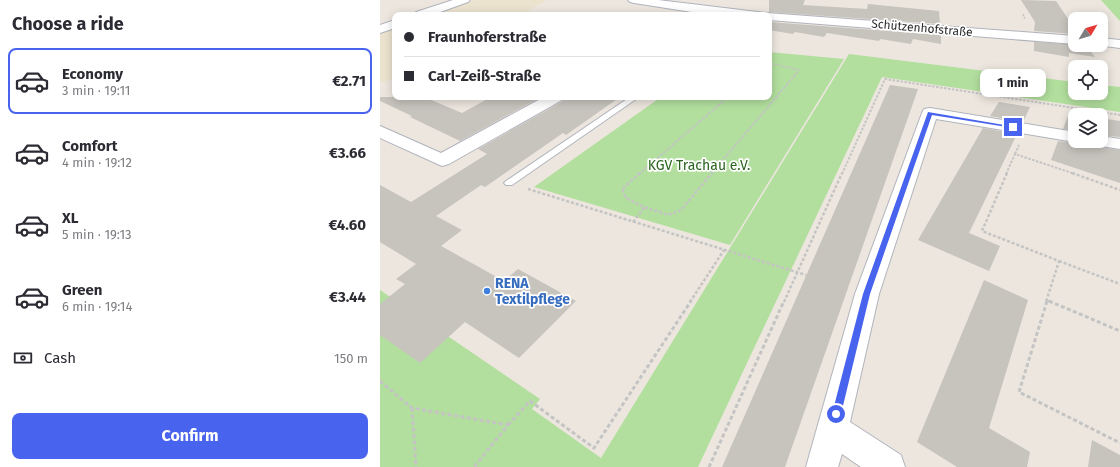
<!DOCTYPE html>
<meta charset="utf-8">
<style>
:root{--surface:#fff;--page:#f2f2f3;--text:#2b2b33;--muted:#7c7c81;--line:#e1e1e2;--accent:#4863ee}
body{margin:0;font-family:"Fira Sans",sans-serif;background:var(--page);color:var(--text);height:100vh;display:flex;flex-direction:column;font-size:15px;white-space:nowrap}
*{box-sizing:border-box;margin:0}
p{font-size:13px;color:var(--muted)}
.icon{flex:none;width:22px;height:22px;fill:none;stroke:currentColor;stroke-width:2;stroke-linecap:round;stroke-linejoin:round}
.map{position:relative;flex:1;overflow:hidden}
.details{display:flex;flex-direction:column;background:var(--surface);width:380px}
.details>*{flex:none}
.top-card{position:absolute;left:12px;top:12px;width:380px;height:88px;border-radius:8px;box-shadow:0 2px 10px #0003;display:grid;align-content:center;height:88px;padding:0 12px;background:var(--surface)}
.needle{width:26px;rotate:52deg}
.fabs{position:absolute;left:688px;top:12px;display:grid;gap:8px}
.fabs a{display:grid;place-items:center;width:40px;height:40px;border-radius:8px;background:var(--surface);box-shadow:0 2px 10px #0003;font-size:20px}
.end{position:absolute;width:18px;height:18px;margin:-9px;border:5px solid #4863ee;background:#fff;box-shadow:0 0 0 2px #fff}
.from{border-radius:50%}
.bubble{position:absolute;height:28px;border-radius:8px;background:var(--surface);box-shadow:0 2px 10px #0003;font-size:13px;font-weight:700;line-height:28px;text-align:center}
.top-card b{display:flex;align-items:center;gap:14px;height:38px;font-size:15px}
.top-card b+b{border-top:1px solid var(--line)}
.top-card i{width:10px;height:10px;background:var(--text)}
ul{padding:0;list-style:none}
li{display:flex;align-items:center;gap:12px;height:66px;margin:0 8px 6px;padding:0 4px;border:2px solid transparent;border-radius:8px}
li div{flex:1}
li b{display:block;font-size:15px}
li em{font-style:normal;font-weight:700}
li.on{border-color:var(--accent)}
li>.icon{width:36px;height:36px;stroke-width:1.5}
h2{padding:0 12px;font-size:18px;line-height:48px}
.pay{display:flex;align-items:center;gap:10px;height:44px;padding:0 12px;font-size:15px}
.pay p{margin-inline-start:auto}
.cta{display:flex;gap:8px;margin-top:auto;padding:8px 12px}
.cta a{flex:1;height:46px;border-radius:8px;background:var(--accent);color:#fff;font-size:16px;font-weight:700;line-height:46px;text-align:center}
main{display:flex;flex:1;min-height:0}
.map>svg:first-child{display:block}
.education{fill:#ece3cf}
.green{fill:#b2df9e}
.building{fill:#c7c3bd}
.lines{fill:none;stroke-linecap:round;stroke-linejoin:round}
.service-casing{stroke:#b1b4bd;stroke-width:2}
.minor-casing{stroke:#b1b4bd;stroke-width:2}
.path-far3{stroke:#c4c4c4;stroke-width:1.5;stroke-dasharray:2 1;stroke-linecap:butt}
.path-far2{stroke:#c4c4c4;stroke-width:2;stroke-dasharray:2.5 1.5;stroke-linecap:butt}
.path-far1{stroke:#c4c4c4;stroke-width:2.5;stroke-dasharray:3 2;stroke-linecap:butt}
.path{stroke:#c4c4c4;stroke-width:3;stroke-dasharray:4 2.5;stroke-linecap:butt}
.service{fill:#fff;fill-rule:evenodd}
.minor{fill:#fff;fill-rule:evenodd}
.route{fill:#4863ee}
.shop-dot{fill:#3f7fe0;stroke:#fff;stroke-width:1.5}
.labels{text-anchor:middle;stroke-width:3.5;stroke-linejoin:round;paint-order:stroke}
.far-street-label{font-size:12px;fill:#2b2b2b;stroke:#fff}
.park-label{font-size:14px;fill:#2b641f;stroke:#fff}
.shop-label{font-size:14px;font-weight:bold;fill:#366cbe;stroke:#fff;text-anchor:start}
</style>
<main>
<section class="details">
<h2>Choose a ride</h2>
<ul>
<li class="on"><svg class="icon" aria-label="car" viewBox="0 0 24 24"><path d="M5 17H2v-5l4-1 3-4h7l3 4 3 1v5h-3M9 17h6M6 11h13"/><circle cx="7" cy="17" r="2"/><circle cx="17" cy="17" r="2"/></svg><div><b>Economy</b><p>3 min · 19:11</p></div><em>€2.71</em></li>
<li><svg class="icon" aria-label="car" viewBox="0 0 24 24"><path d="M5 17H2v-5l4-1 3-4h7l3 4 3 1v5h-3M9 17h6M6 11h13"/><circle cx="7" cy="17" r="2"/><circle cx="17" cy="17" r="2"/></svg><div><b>Comfort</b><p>4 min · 19:12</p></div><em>€3.66</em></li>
<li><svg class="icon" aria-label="car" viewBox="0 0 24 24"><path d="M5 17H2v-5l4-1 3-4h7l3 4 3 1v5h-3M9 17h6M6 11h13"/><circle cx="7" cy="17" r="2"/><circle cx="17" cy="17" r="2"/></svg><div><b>XL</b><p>5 min · 19:13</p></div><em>€4.60</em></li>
<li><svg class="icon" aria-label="car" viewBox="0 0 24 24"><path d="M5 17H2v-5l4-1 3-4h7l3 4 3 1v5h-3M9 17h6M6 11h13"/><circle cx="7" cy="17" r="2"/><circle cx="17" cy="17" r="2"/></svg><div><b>Green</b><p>6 min · 19:14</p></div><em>€3.44</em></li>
</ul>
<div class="pay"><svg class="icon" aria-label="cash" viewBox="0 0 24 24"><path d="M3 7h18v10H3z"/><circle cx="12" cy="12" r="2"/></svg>Cash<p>150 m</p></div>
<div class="cta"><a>Confirm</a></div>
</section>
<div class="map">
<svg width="740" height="467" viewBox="0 0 740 467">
<rect width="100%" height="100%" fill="#ece6de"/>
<path class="education" d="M96 0H167L140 15H53Z
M15 28V78L0 83V33Z"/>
<path class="green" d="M721 0H740V21Z
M389 52 464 59 350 245 154 187 281 97H389Z
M469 54 695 82V93H721V85L740 87V112L502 77 318 467H0V290L160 399 152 409 221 458Z"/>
<path class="building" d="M389 0H425L423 5 487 9 488 4 559 11 560 24 389 12Z
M641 0 676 1 695 29V34L654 31 655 22Z
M389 22 561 35V44L533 39 531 44 500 39 499 41 447 33 444 37 415 32 413 34 389 30Z
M654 42 706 45 715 57 689 53V57L654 51Z
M510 85 538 89 405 467H342Z
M0 97H44L82 113 111 97H161L80 141 30 117 32 116 0 101Z
M185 97H240L186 135 183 133 105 187 101 185 56 216 82 230 61 246 124 281 138 269 196 301 139 358 85 322 40 363 0 335V304L25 284 16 279 36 264 0 242V185L31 202 107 154 98 149 183 101Z
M619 102 650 107 643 122 610 116Z
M689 113 704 115H695V130L683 129Z
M721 118 740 121V137L721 135Z
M603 128 637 134 589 233 620 246 609 271 538 240Z
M678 141 695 143 701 141H711L715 146 740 150V183L671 160Z
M604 280 648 300 609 428 650 452 647 467H577L537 442Z
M712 440 740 455V467H708Z"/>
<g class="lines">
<defs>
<path id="service" d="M250 97H259L132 185H126L124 183 126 181Z"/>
<path id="minor" d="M73 0H90L88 2 52 15H34L36 12Z
M248 0H278L387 13 695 36V44L389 20V15H331L254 3 250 2Z
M15 20V28L0 33V25Z
M721 38 740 40V48L717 45H721Z
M164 97H184L182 100 69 164 62 166 0 138V126L61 153Z
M550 108 695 132V141H700L695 142 556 119 499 294 470 422 521 455 525 467H481L462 454 458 467H426L475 294 542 113 544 109Z
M721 136 740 139V149L715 145 712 141H721Z"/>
</defs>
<use href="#service" class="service-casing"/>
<use href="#minor" class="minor-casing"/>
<path class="path-far3" d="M643 14 645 19
M389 63 419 70 414 76"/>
<path class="path-far2" d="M635 154 639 145
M259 174 348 97
M331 174 415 75
M462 174 505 79 740 115
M626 174 635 154 695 174"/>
<path class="path-far1" d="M260 173 242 189 246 198 264 207 288 215 301 210 332 173
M627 173 602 231 679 261 666 302
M692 173 740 190
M148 189 426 275
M253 222 264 208
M679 261 740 284
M667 300 672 302
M310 302 344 250
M404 302 462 173"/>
<path class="path" d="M667 301 639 392 740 443
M669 301 740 331
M0 381 32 408 128 425 94 467
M32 408 36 467
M128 425 150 401 214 448 311 301
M329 467 404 301"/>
<use href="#service" class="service"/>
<use href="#minor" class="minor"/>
</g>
<path class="route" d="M548 112 636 127 633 128 552 115 490 294 461 414 460 418 456 419 453 418 452 414 483 294Z"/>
<circle class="shop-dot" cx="107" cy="291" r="4"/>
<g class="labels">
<g class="far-street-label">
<text transform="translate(542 28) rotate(5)" y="4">Schützenhofstraße</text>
</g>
<g class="park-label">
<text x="319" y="170">KGV Trachau e.V.</text>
</g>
<g class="shop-label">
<text x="115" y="288">RENA<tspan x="115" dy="16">Textilpflege</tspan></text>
</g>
</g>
</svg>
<div class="fabs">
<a><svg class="needle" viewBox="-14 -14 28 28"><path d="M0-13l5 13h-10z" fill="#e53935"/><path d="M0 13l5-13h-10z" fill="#7c7c81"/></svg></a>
<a><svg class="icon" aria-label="locate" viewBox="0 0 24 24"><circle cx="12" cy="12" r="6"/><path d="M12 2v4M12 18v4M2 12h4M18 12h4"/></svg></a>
<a><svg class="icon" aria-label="layers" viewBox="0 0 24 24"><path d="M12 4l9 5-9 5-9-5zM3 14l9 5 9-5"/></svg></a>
</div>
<i class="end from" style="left:456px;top:414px"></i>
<i class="end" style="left:633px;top:127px"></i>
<div class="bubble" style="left:600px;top:69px;width:66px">1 min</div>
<div class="top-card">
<b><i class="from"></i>Fraunhoferstraße</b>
<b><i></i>Carl-Zeiß-Straße</b>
</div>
</div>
</main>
